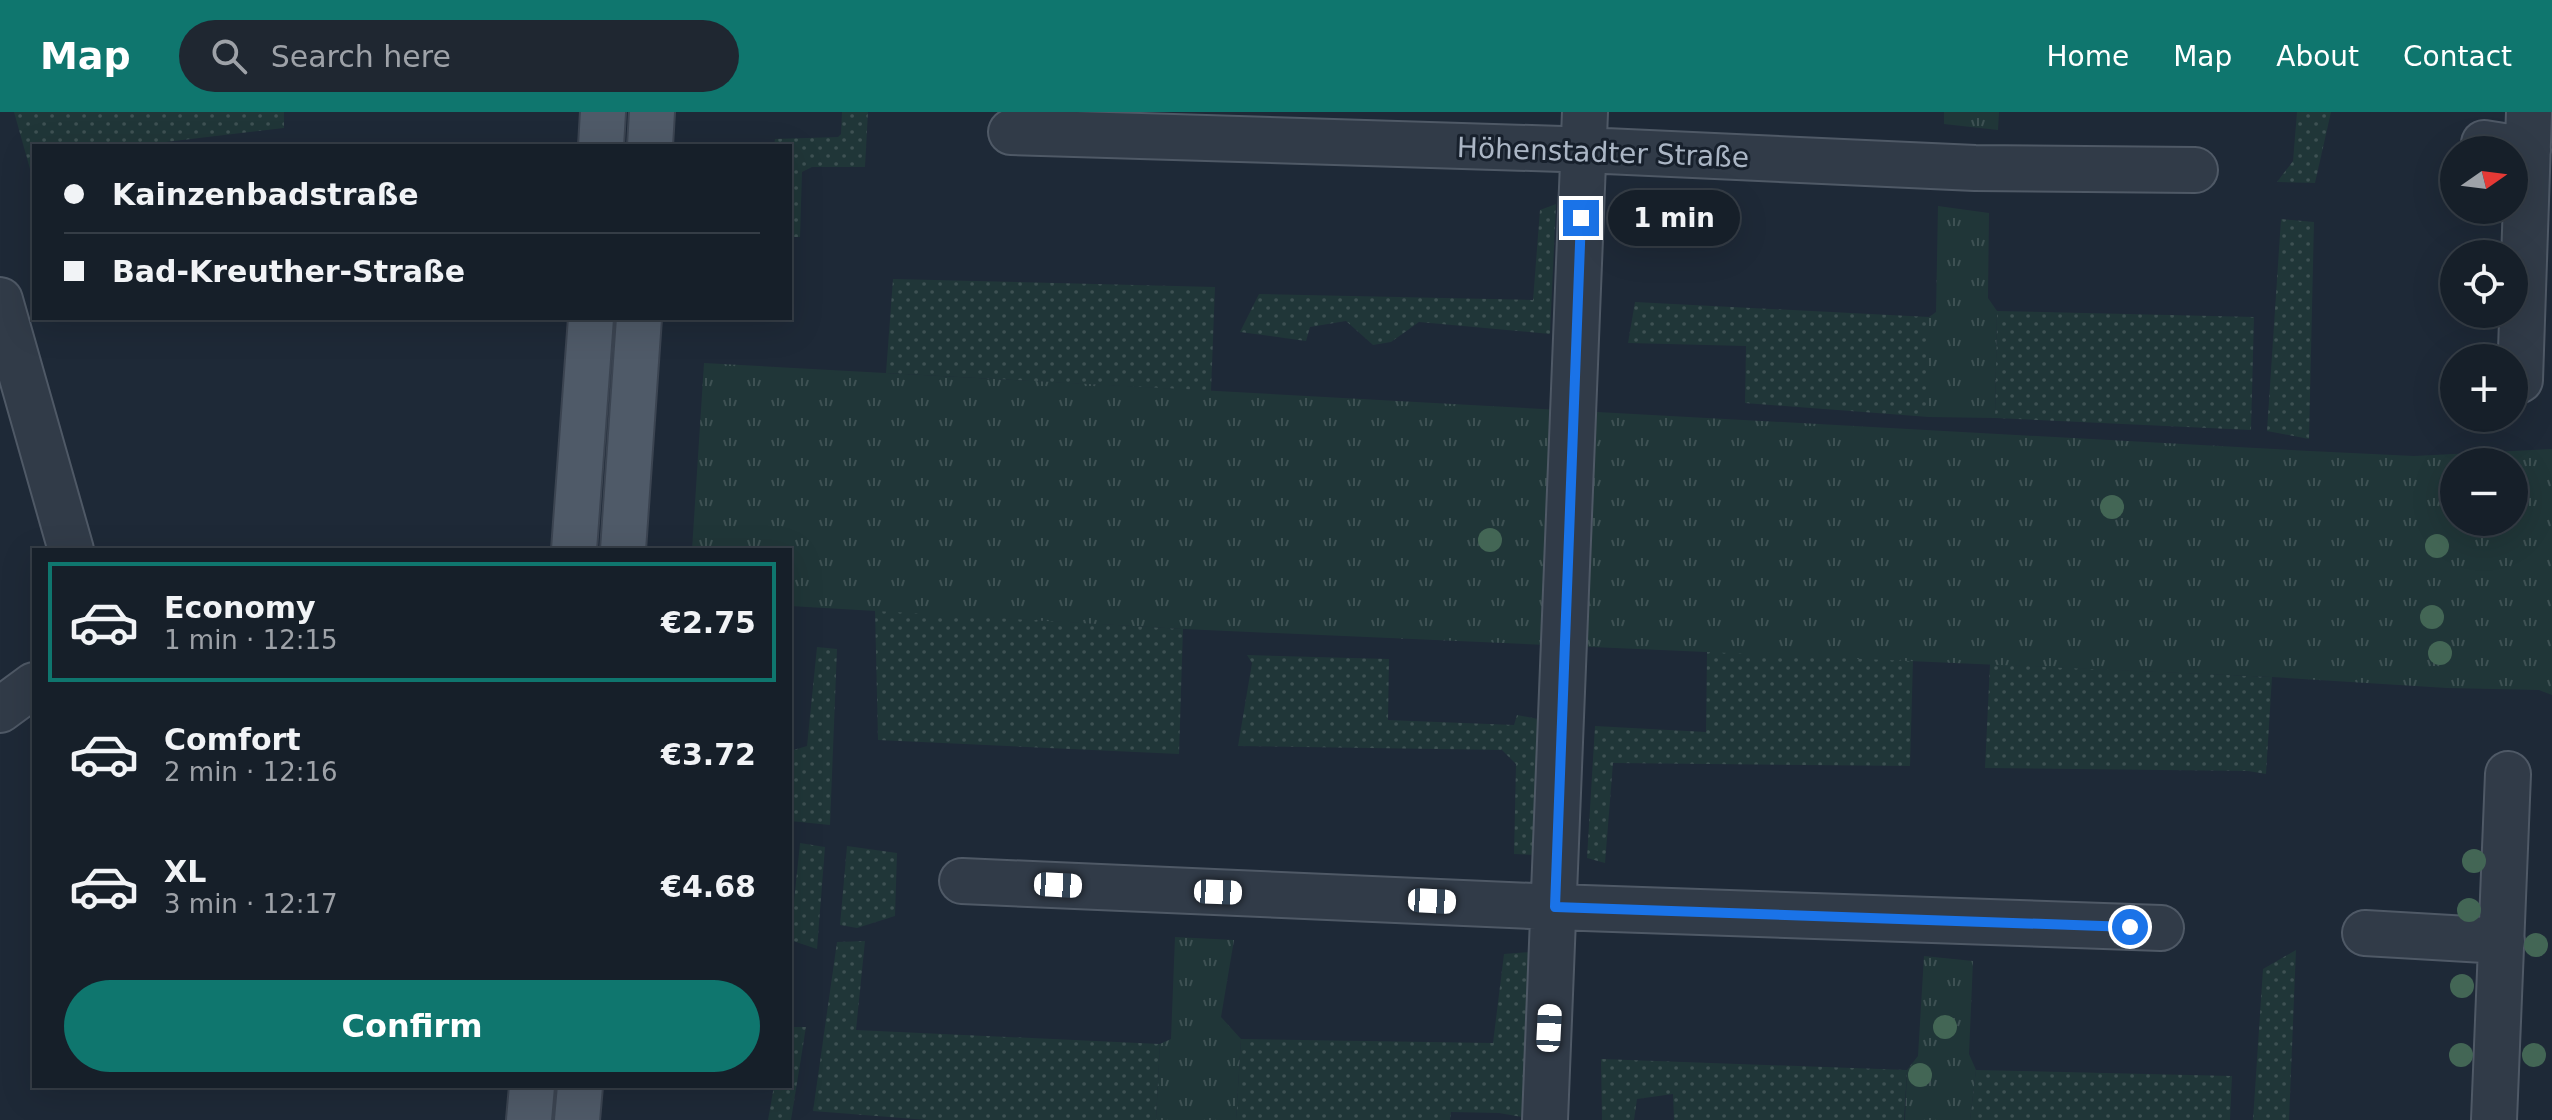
<!DOCTYPE html>
<meta charset="utf-8">
<style>
:root{--surface:#161f29;--page:#1f2731;--text:#f1f3f6;--muted:#9ea2a8;--line:#353d46;--accent:#0f766e}
body{margin:0;font-family:"DejaVu Sans",sans-serif;background:var(--page);color:var(--text);height:100vh;display:flex;flex-direction:column;font-size:30px;white-space:nowrap}
*{box-sizing:border-box;margin:0}
p{font-size:26px;color:var(--muted)}
.icon{flex:none;width:44px;height:44px;fill:none;stroke:currentColor;stroke-width:2;stroke-linecap:round;stroke-linejoin:round}
.map{position:relative;flex:1;overflow:hidden}
.sheet{position:absolute;left:32px;top:436px;width:760px;height:540px;display:flex;flex-direction:column;background:var(--surface);border-radius:0px;box-shadow:0 8px 32px #0002,0 0 0 2px var(--line)}
.sheet>*{flex:none}
.guide{position:absolute;left:32px;top:32px;width:760px;height:176px;border-radius:0px;box-shadow:0 8px 32px #0002,0 0 0 2px var(--line);display:grid;align-content:center;height:176px;padding:0 32px;background:var(--surface)}
.needle{width:52px;rotate:76deg}
.buttons{position:absolute;left:2440px;top:24px;display:grid;gap:16px}
.buttons a{display:grid;place-items:center;width:88px;height:88px;border-radius:50%;background:var(--surface);box-shadow:0 8px 32px #0002,0 0 0 2px var(--line);font-size:40px}
.end{position:absolute;width:36px;height:36px;margin:-18px;border:10px solid #1a73e8;background:#fff;box-shadow:0 0 0 4px #fff}
.from{border-radius:50%}
.bubble{position:absolute;height:56px;border-radius:28px;background:var(--surface);box-shadow:0 8px 32px #0002,0 0 0 2px var(--line);font-size:26px;font-weight:700;line-height:56px;text-align:center}
.car{position:absolute;width:24px;height:48px;margin:-24px -12px;border-radius:10px;box-shadow:0 0 6px 2px #0007;background:linear-gradient(#fff 24%,#345 0 40%,#fff 0 76%,#345 0 86%,#fff 0)}
.guide b{display:flex;align-items:center;gap:28px;height:76px;font-size:30px}
.guide b+b{border-top:2px solid var(--line)}
.guide i{width:20px;height:20px;background:var(--text)}
ul{padding:14px 0 0;list-style:none}
li{display:flex;align-items:center;gap:24px;height:120px;margin:0 16px 12px;padding:0 16px;border:4px solid transparent;border-radius:0px}
li div{flex:1}
li b{display:block;font-size:30px}
li em{font-style:normal;font-weight:700}
li.selected{border-color:var(--accent)}
li>.icon{width:72px;height:72px;stroke-width:1.5}
.cta{display:flex;gap:16px;margin-top:auto;padding:16px 32px}
.cta a{flex:1;height:92px;border-radius:48px;background:var(--accent);color:#fff;font-size:32px;font-weight:700;line-height:92px;text-align:center}
header{display:flex;align-items:center;gap:48px;box-sizing:border-box;height:112px;padding:0 40px;background:var(--accent);color:#fff}
header strong{font-size:38px}
nav{display:flex;gap:44px;margin-inline-start:auto;font-size:28px}
.search{width:560px;height:72px;background:var(--page);display:flex;align-items:center;gap:20px;box-sizing:border-box;padding:0 28px;border-radius:44px;color:var(--muted);font-size:30px}
.map>svg:first-child{display:block}
.grass{fill:url(#grass-dots)}
.park{fill:url(#park-tufts);fill-rule:evenodd}
.lines{fill:none;stroke-linecap:round;stroke-linejoin:round}
.minor-casing{stroke:#4f5966;stroke-width:48}
.major-casing{stroke:#3b4451;stroke-width:48}
.minor{stroke:#313b48;stroke-width:44}
.major{stroke:#4f5a68;stroke-width:44}
.tree{fill:#436655}
.route{stroke:#1a73e8;stroke-width:10}
.labels{text-anchor:middle;stroke-width:6;stroke-linejoin:round;paint-order:stroke}
.street-label{font-size:28px;fill:#abb6c5;stroke:#17202c}
</style>
<header>
<strong>Map</strong>
<div class="search"><svg class="icon" aria-label="search" viewBox="0 0 24 24"><circle cx="10" cy="10" r="6"/><path d="M15 15l6 6"/></svg>Search here</div>
<nav><a>Home</a><a>Map</a><a>About</a><a>Contact</a></nav>
</header>
<div class="map">
<svg width="2552" height="1008" viewBox="0 0 2552 1008">
<defs>
<pattern id="grass-dots" width="8" height="8" patternUnits="userSpaceOnUse" patternTransform="scale(2)"><rect width="8" height="8" fill="#203638"/><path d="M2 2h.1M6 6h.1" fill="none" stroke="#3e5153" stroke-width="1.8" stroke-linecap="round"/></pattern>
<pattern id="park-tufts" width="24" height="20" patternUnits="userSpaceOnUse" patternTransform="scale(2)"><rect width="24" height="20" fill="#203638"/><path d="M3 7l-1-3M5 7V3M7 7l1-3M15 17l-1-3M17 17v-4M19 17l1-3" fill="none" stroke="#3e5153"/></pattern>
</defs>
<rect width="100%" height="100%" fill="#1e2937"/>
<path class="grass" d="M14 0H284V16L132 34H34V63L32 64Z
M842 0H868L865 55H812L802 60 800 125H790V34H774L775 27 838 25 841 22Z
M2297 0H2331L2315 71 2277 70 2293 49Z
M1556 92 1550 222 1419 210 1391 230 1373 233 1346 209 1310 215 1306 229 1240 220 1259 182 1533 188 1540 98Z
M2281 107 2314 110 2309 327 2267 319Z
M893 167 1215 175 1211 279 886 261Z
M1635 190 1929 205V305L1745 291 1746 234 1628 231Z
M1997 199 2254 205 2251 318 1995 306Z
M875 498 1183 517 1179 642 878 628Z
M817 535 837 537 830 713 790 709V639L807 634Z
M1707 539 1913 548 1910 654 1613 651 1605 751 1587 746 1595 614 1706 620Z
M1247 543 1389 547 1388 608 1514 613 1517 603 1538 607 1536 743 1514 742 1516 652 1502 638 1238 634 1252 551Z
M1990 552 2272 565 2266 662 2248 659 1985 656Z
M800 731 825 735 817 837 790 828Z
M847 734 897 741 895 804 857 816 840 813Z
M865 829 856 918 1160 932 1156 1008H927L813 999 837 830Z
M2296 838 2289 1008H2253L2263 857Z
M1530 840 1522 1005 1499 1001 1451 1000 1450 1008H1236L1241 927 1493 931 1504 842Z
M790 915H806L791 1008H768L774 974H790Z
M1601 947 1907 958 1904 1008H1674L1673 982 1637 987 1634 1008H1602Z
M1976 958 2232 964 2230 1008H1970Z"/>
<path class="park" d="M1944 0H1999L1998 18 1944 12Z
M1938 94 1989 101 1988 186 1997 199 1995 306 1929 305V205L1936 200Z
M704 251 2310 339 2414 344 2552 337V583L2539 578 2447 576 2272 565 1183 517 790 494V438H692ZM2454 350H2514V410H2454Z
M1175 825 1234 828 1221 905 1241 927 1236 1008H1156L1160 932 1171 927Z
M1924 844 1973 849 1969 942 1976 958 1970 1008H1905L1907 958 1918 944Z"/>
<g class="lines">
<defs>
<path id="minor" d="M1011 20 1562 37 1975 56 2195 58
M2484 31 2528 38
M0 188 71 438
M2514 271 2520 268 2529 0
M0 598 34 573
M962 769 1555 795 2161 816
M2365 821 2502 829
M1545 1008 1585 0
M2494 1008 2508 662"/>
<path id="major" d="M601 34 603 0
M650 34 652 0
M574 438 591 206
M623 438 639 206
M529 1008 532 974
M577 1008 580 974"/>
</defs>
<use href="#minor" class="minor-casing"/>
<use href="#major" class="major-casing"/>
<use href="#minor" class="minor"/>
<use href="#major" class="major"/>
</g>
<g class="tree">
<circle cx="2112" cy="395" r="12"/>
<circle cx="1490" cy="428" r="12"/>
<circle cx="2437" cy="434" r="12"/>
<circle cx="2432" cy="505" r="12"/>
<circle cx="2440" cy="541" r="12"/>
<circle cx="2474" cy="749" r="12"/>
<circle cx="2469" cy="798" r="12"/>
<circle cx="2536" cy="833" r="12"/>
<circle cx="2462" cy="874" r="12"/>
<circle cx="1945" cy="915" r="12"/>
<circle cx="2461" cy="943" r="12"/>
<circle cx="2534" cy="943" r="12"/>
<circle cx="1920" cy="963" r="12"/>
</g>
<g class="lines">
<path class="route" d="M1581 106 1555 795 2130 815"/>
</g>
<g class="labels">
<g class="street-label">
<text transform="translate(1603 40) rotate(2)" y="10">Höhenstadter Straße</text>
</g>
</g>
</svg>
<div class="buttons">
<a><svg class="needle" viewBox="-14 -14 28 28"><path d="M0-13l5 13h-10z" fill="#e53935"/><path d="M0 13l5-13h-10z" fill="#9ea2a8"/></svg></a>
<a><svg class="icon" aria-label="locate" viewBox="0 0 24 24"><circle cx="12" cy="12" r="6"/><path d="M12 2v4M12 18v4M2 12h4M18 12h4"/></svg></a>
<a>+</a>
<a>−</a>
</div>
<i class="end from" style="left:2130px;top:815px"></i>
<i class="end" style="left:1581px;top:106px"></i>
<div class="bubble" style="left:1608px;top:78px;width:132px">1 min</div>
<i class="car" style="left:1058px;top:773px;rotate:93deg"></i>
<i class="car" style="left:1218px;top:780px;rotate:92deg"></i>
<i class="car" style="left:1432px;top:789px;rotate:93deg"></i>
<i class="car" style="left:1549px;top:916px;rotate:3deg"></i>
<div class="guide">
<b><i class="from"></i>Kainzenbadstraße</b>
<b><i></i>Bad-Kreuther-Straße</b>
</div>
<section class="sheet">
<ul>
<li class="selected"><svg class="icon" aria-label="car" viewBox="0 0 24 24"><path d="M5 17H2v-5l4-1 3-4h7l3 4 3 1v5h-3M9 17h6M6 11h13"/><circle cx="7" cy="17" r="2"/><circle cx="17" cy="17" r="2"/></svg><div><b>Economy</b><p>1 min · 12:15</p></div><em>€2.75</em></li>
<li><svg class="icon" aria-label="car" viewBox="0 0 24 24"><path d="M5 17H2v-5l4-1 3-4h7l3 4 3 1v5h-3M9 17h6M6 11h13"/><circle cx="7" cy="17" r="2"/><circle cx="17" cy="17" r="2"/></svg><div><b>Comfort</b><p>2 min · 12:16</p></div><em>€3.72</em></li>
<li><svg class="icon" aria-label="car" viewBox="0 0 24 24"><path d="M5 17H2v-5l4-1 3-4h7l3 4 3 1v5h-3M9 17h6M6 11h13"/><circle cx="7" cy="17" r="2"/><circle cx="17" cy="17" r="2"/></svg><div><b>XL</b><p>3 min · 12:17</p></div><em>€4.68</em></li>
</ul>
<div class="cta"><a>Confirm</a></div>
</section>
</div>
